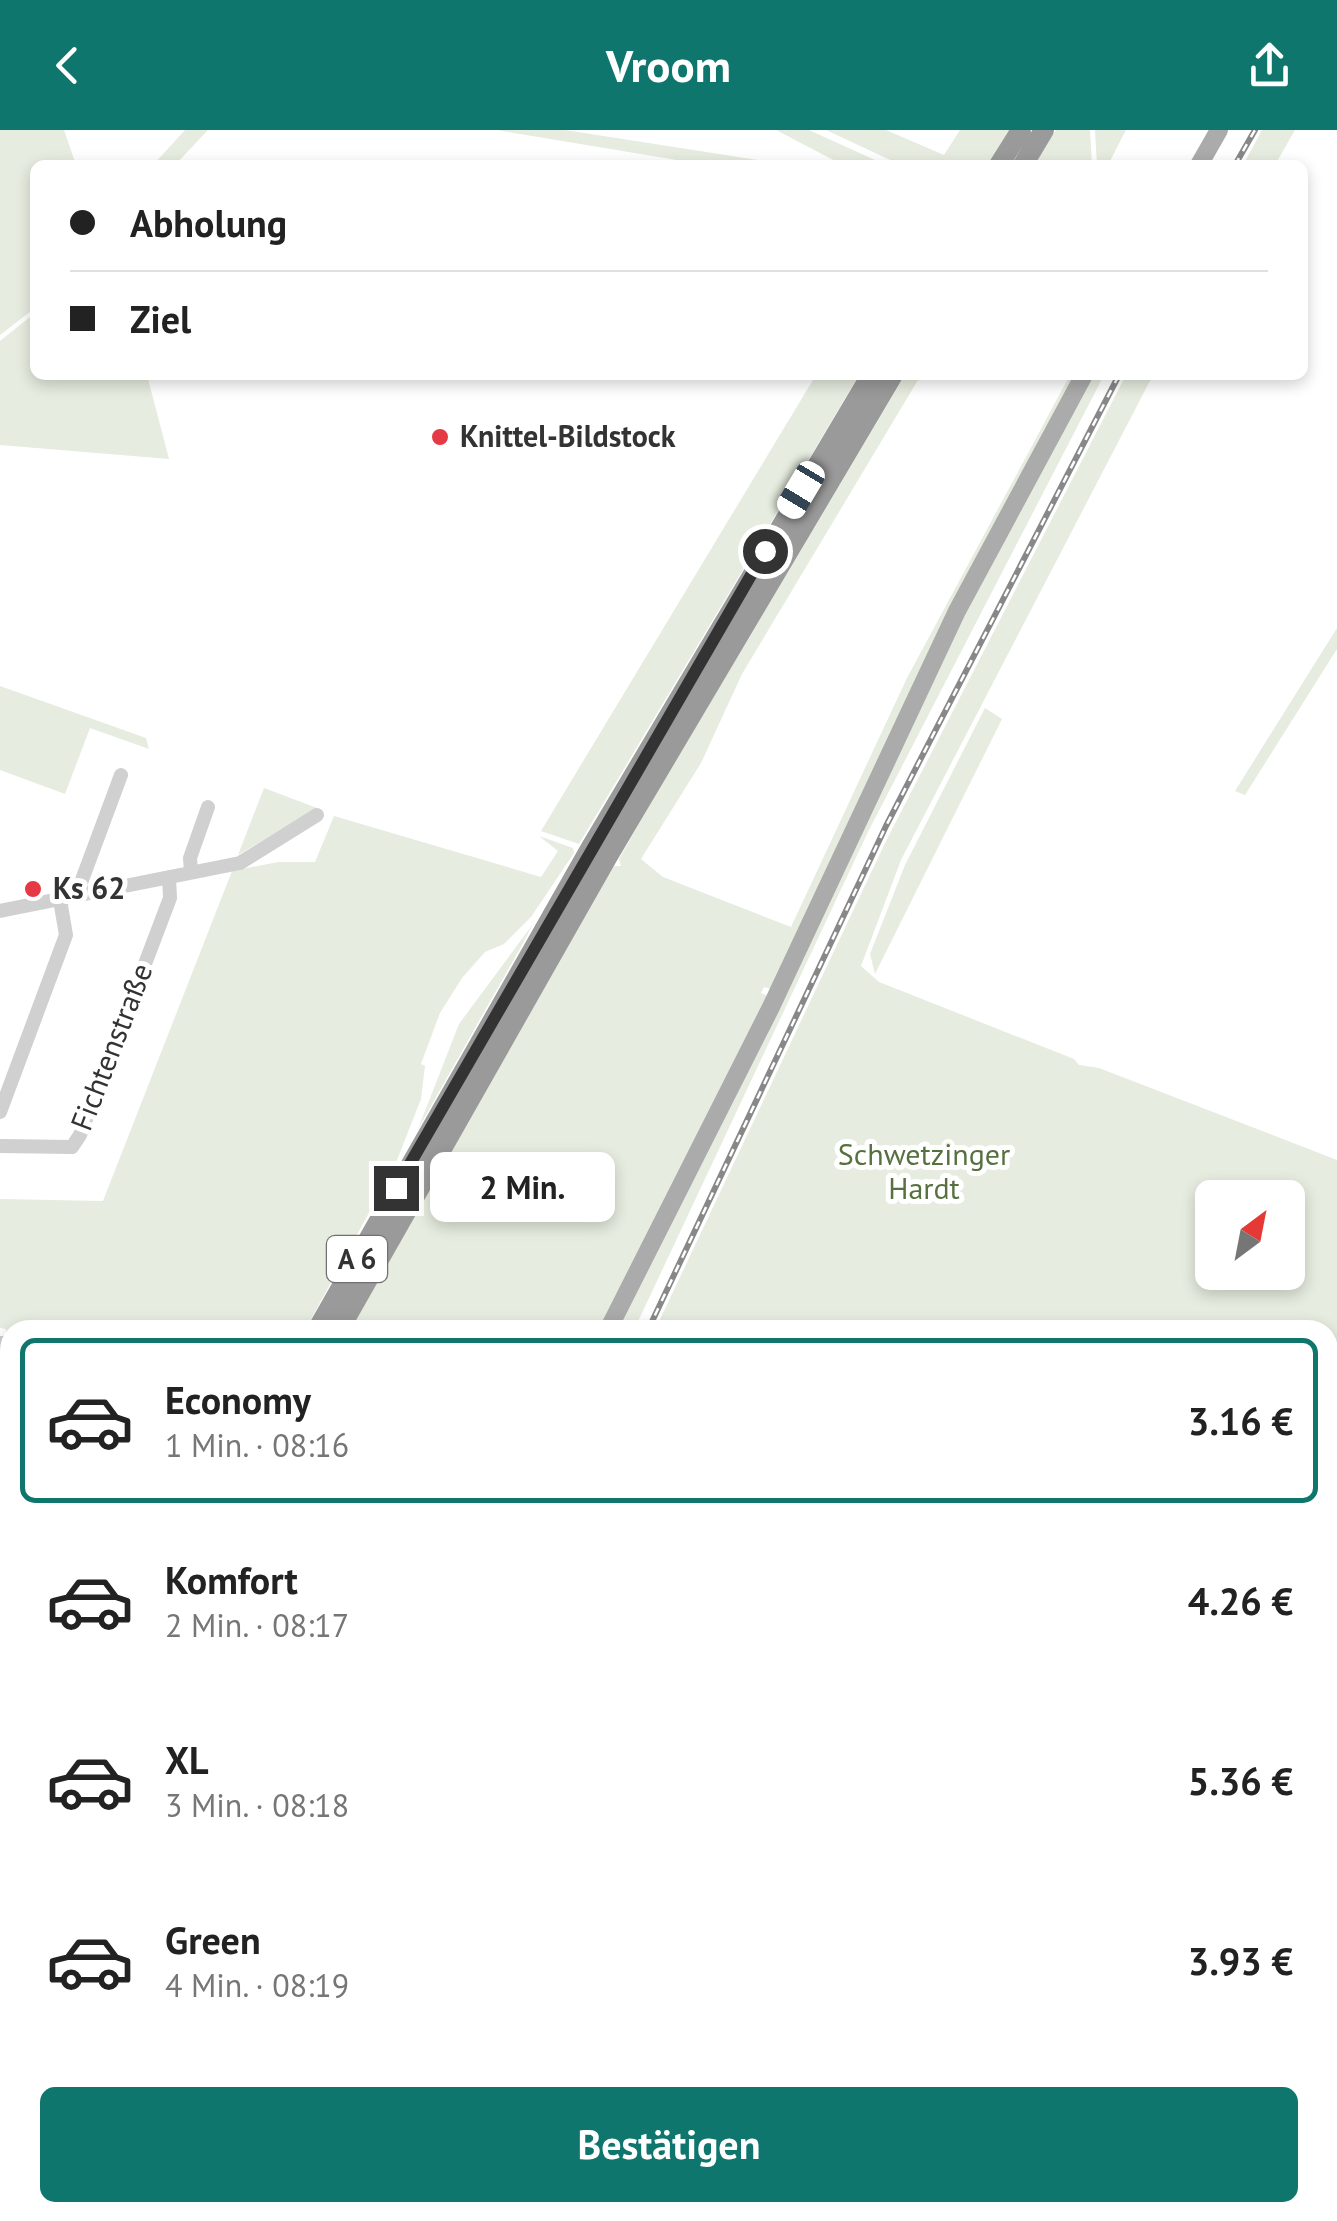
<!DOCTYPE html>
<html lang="de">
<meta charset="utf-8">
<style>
:root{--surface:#fff;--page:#f6f6f6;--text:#222;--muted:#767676;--line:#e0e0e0;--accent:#0f766e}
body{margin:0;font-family:"PT Sans",sans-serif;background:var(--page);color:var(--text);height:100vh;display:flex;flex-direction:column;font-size:38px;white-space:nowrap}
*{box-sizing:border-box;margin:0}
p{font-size:32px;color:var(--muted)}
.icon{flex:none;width:55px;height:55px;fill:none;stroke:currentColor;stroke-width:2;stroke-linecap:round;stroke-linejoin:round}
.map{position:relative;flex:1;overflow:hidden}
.panel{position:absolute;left:0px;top:1190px;width:1338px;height:902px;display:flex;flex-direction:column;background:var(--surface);border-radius:30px 30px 0 0;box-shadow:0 5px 15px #0003}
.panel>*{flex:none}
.banner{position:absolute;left:30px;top:30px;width:1278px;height:220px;border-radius:15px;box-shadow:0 5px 15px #0003;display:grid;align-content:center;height:220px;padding:0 40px;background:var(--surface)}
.needle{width:65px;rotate:32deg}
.fabs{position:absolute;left:1195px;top:1050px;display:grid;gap:20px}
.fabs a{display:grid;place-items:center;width:110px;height:110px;border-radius:15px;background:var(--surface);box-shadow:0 5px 15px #0003;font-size:50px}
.end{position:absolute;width:45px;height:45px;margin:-22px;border:12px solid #333;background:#fff;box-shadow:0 0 0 5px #fff}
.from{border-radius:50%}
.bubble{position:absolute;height:70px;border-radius:15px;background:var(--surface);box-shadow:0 5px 15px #0003;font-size:32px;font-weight:600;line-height:70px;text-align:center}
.car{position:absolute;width:30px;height:60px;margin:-30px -15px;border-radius:12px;box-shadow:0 0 8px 2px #0007;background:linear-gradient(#fff 24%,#345 0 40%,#fff 0 76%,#345 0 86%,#fff 0)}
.banner b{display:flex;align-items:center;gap:35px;height:95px;font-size:38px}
.banner b+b{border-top:2px solid var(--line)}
.banner i{width:25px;height:25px;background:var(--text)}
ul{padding:18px 0 0;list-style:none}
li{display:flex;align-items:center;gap:30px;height:165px;margin:0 20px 15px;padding:0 20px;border:5px solid transparent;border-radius:15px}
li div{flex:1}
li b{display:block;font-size:38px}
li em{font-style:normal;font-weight:600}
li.selected{border-color:var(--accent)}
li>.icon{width:90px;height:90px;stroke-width:1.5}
.action{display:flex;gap:20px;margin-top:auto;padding:20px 40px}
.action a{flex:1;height:115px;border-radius:15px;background:var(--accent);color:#fff;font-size:40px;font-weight:600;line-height:115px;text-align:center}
header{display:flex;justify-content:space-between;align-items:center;height:130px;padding:0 40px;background:var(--accent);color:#fff;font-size:45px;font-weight:600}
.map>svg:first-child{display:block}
.green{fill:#e6ecdf;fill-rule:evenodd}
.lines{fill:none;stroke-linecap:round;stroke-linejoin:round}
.minor{stroke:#d0d0d0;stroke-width:14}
.major{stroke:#ababab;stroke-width:18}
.highway{stroke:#9a9a9a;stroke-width:20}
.rail-casing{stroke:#888;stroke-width:6}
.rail{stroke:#fff;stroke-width:2.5;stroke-dasharray:8;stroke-linecap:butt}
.route{stroke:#333;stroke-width:12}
.poi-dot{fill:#e63946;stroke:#fff;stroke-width:4}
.labels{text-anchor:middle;stroke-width:10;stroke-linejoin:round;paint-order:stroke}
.shield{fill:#fff;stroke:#707070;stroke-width:2.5}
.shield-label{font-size:28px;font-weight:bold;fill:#333}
.poi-label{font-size:30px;font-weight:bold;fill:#333;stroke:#fff;text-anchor:start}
.street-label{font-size:30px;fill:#333;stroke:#fff}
.park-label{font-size:30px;fill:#56703f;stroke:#fff}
</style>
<header><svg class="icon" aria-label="back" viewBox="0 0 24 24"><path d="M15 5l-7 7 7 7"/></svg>Vroom<svg class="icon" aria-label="share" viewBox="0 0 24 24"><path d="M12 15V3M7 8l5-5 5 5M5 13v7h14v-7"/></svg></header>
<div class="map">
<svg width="1337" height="2091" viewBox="0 0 1337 2091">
<rect width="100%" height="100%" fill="#fff"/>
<path class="green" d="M0 0H64L76 35H35V178L0 205Z
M185 0H208L175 35H153Z
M496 0H565L789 35H707Z
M776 0H809L886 35H843Z
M826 0H886L944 25 960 0H1009L988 35H901Z
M1056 0H1090L1092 35H1034Z
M1095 0H1126L1108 35H1097Z
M1262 0H1295L1275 35H1243Z
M35 183V245H147L169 329 0 315V211Z
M816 245H859L579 714 541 701Z
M905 245H921L742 544 701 633 641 729 663 747 791 797 907 548 1070 245H1078L771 859 764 857 761 863 768 866 602 1200H350L614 736H621L619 729 659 659Z
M1089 245H1104L868 702 634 1200H613L910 588Z
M1126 245H1153L901 730 861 836 879 852 1074 929 1079 935 1099 938 1337 1030V1798L1328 1797V1200H655L886 711ZM1212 1068H1288V1142H1212Z
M1337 498V519L1245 665 1235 661Z
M0 556 146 608 149 619 90 598 65 664 0 640Z
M985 578 1002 589 875 844 870 824 905 735Z
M264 658 317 678 238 725Z
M334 686 541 747 558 721 539 706 573 718 574 723 531 787 504 814 485 822 462 848 440 883 421 934 425 936 421 969 395 1035 305 1200H10V1516H6V1199L0 1198V1069L103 1071 232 741 278 732H315Z
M533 794 522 815 418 999 459 894Z
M10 1527V1649L0 1648V1530Z
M0 1672 10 1673V1747L0 1766Z
M10 1834V2082L225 2083 221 2091H0V1858Z
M1328 1848 1337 1850V2029L1328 2038Z
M278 2083V2082L1268 2083 1255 2091H275Z"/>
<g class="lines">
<path class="minor" d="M191 742 190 728 208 677
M76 766 121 645
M0 781 240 733 317 685
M0 982 66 805 60 770
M0 1016 72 1017 80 1005 170 768 169 747
M0 1213H4
M0 1661 10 1662
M1328 1813 1337 1814"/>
<path class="major" d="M1199 35 1219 0
M608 1200 771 877 957 481 1084 245
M226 2091 230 2082"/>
<path class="highway" d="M999 35 1021 0
M1023 35 1044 0
M317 1200 590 719 871 245
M339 1200 608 726 893 245
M0 1787 10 1768
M0 1828 10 1808"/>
<defs>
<path id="rail" d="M1235 35 1255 0
M648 1200 886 696 1119 245
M260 2091 264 2082"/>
</defs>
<use href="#rail" class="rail-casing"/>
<use href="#rail" class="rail"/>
</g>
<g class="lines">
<path class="route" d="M396 1058 765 421"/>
</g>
<g class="poi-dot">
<circle cx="440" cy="307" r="10"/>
<circle cx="33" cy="759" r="10"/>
</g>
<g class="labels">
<rect class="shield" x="327" y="1106" width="60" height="46" rx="8"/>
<g class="shield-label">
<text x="357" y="1139">A 6</text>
</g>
<g class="poi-label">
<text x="460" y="317">Knittel-Bildstock</text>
<text x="53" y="769">Ks 62</text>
</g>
<g class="street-label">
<text transform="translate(112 917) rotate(-69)" y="10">Fichtenstraße</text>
</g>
<g class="park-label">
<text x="924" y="1035">Schwetzinger<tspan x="924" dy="34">Hardt</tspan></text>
</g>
</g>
</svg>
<div class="fabs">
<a><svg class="needle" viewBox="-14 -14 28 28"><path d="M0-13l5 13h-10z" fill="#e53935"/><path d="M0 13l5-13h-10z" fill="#767676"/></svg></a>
</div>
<i class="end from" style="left:765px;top:421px"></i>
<i class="end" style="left:396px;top:1058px"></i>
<div class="bubble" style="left:430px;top:1022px;width:185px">2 Min.</div>
<i class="car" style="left:801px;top:360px;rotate:211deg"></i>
<div class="banner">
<b><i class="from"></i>Abholung</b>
<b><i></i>Ziel</b>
</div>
<section class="panel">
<ul>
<li class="selected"><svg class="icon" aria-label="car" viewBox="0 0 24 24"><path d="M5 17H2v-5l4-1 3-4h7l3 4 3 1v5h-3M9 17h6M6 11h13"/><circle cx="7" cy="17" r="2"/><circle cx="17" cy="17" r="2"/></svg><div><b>Economy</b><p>1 Min. · 08:16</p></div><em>3.16 €</em></li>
<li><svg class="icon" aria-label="car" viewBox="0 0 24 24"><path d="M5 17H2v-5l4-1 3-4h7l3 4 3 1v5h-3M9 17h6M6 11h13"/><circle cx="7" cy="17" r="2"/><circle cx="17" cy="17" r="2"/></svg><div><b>Komfort</b><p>2 Min. · 08:17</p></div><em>4.26 €</em></li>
<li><svg class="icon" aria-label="car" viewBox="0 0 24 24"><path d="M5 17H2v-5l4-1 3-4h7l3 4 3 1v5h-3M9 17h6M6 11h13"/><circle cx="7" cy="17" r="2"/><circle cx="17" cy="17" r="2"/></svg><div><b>XL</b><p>3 Min. · 08:18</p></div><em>5.36 €</em></li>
<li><svg class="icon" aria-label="car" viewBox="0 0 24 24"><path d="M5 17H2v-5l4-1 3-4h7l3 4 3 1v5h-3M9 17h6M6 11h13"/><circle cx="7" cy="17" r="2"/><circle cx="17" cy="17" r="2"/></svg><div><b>Green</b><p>4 Min. · 08:19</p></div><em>3.93 €</em></li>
</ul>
<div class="action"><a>Bestätigen</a></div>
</section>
</div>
